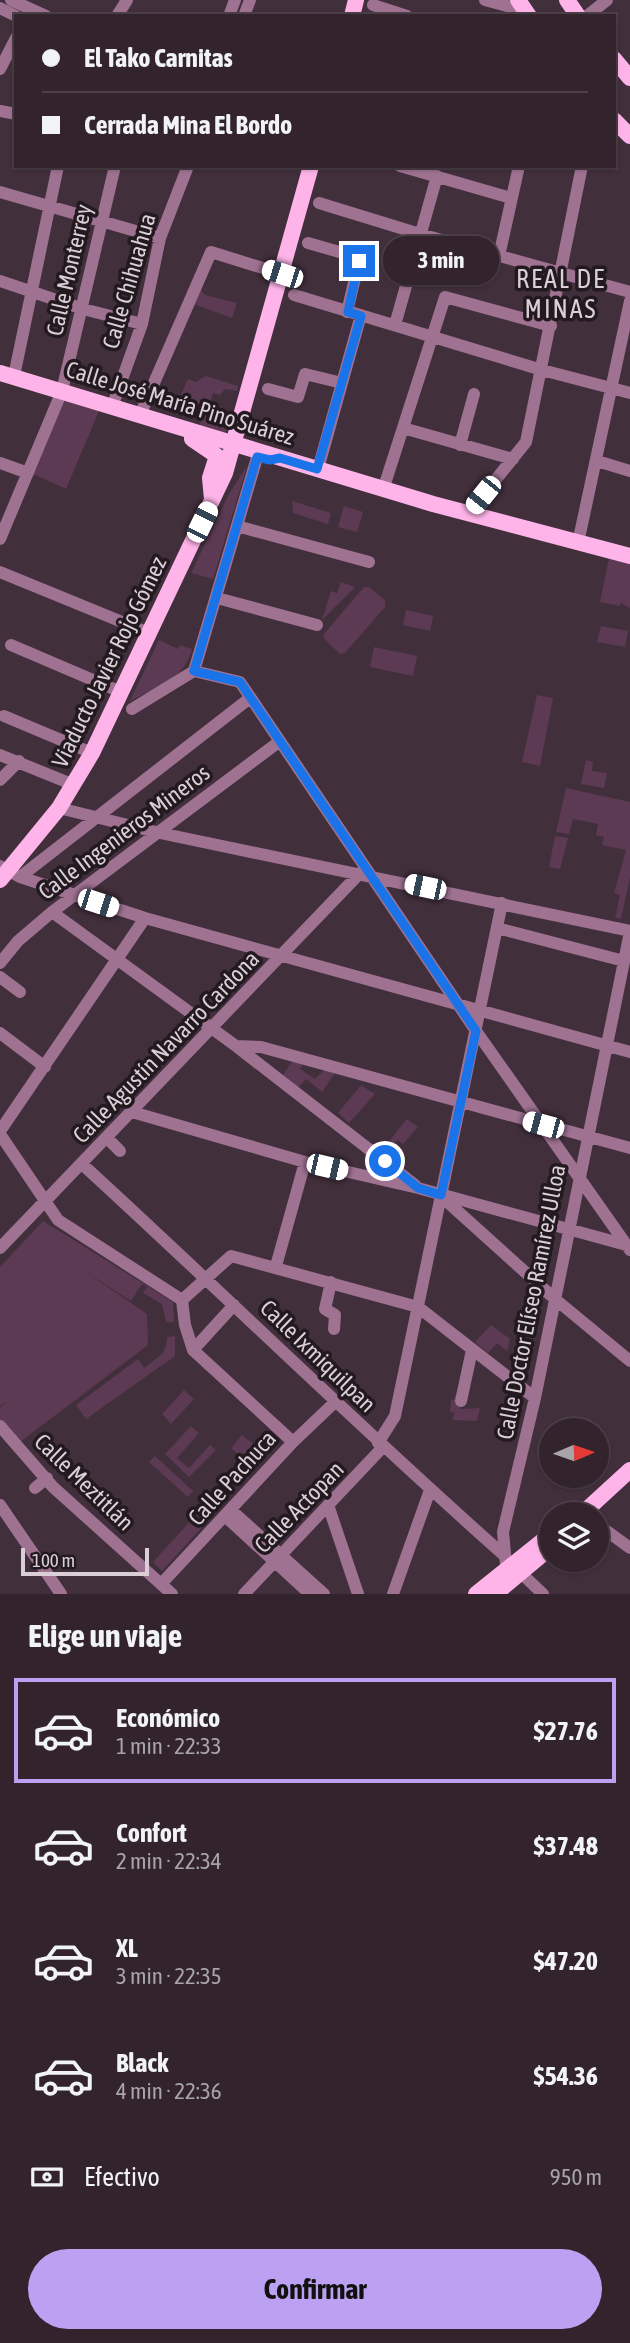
<!DOCTYPE html>
<html lang="es">
<meta charset="utf-8">
<style>
:root{--surface:#32232d;--page:#3a2b35;--text:#f1f3f6;--muted:#a8a4aa;--line:#4d4049;--accent:#bca0f2}
body{margin:0;font-family:"Asap Condensed",sans-serif;background:var(--page);color:var(--text);height:100vh;display:flex;flex-direction:column;font-size:26px;white-space:nowrap}
*{box-sizing:border-box;margin:0}
p{font-size:23px;color:var(--muted)}
.icon{flex:none;width:38px;height:38px;fill:none;stroke:currentColor;stroke-width:2;stroke-linecap:round;stroke-linejoin:round}
.map{position:relative;height:1594px;overflow:hidden}
.panel{display:flex;flex-direction:column;background:var(--surface);flex:1}
.panel>*{flex:none}
.top-card{position:absolute;left:14px;top:14px;width:602px;height:154px;border-radius:0px;box-shadow:0 2px 5px #0004,0 0 0 2px var(--line);display:grid;align-content:center;height:154px;padding:0 28px;background:var(--surface)}
.needle{width:46px;rotate:88deg}
.tools{position:absolute;left:539px;top:1418px;display:grid;gap:14px}
.tools a{display:grid;place-items:center;width:70px;height:70px;border-radius:50%;background:var(--surface);box-shadow:0 2px 5px #0004,0 0 0 2px var(--line);font-size:35px}
.scale{position:absolute;left:21px;bottom:18px;width:128px;box-sizing:border-box;padding-left:7px;border:4px solid #dbcfd7;border-top:0;font-size:19px;line-height:24px;white-space:nowrap;color:#dbcfd7;-webkit-text-stroke:5px #231a20;paint-order:stroke}
.end{position:absolute;width:32px;height:32px;margin:-16px;border:9px solid #1a73e8;background:#fff;box-shadow:0 0 0 4px #fff}
.from{border-radius:50%}
.bubble{position:absolute;height:49px;border-radius:24px;background:var(--surface);box-shadow:0 2px 5px #0004,0 0 0 2px var(--line);font-size:23px;font-weight:700;line-height:49px;text-align:center}
.car{position:absolute;width:21px;height:42px;margin:-21px -10px;border-radius:9px;box-shadow:0 0 5px 2px #0007;background:linear-gradient(#fff 24%,#345 0 40%,#fff 0 76%,#345 0 86%,#fff 0)}
.top-card b{display:flex;align-items:center;gap:24px;height:66px;font-size:26px}
.top-card b+b{border-top:2px solid var(--line)}
.top-card i{width:18px;height:18px;background:var(--text)}
ul{padding:0;list-style:none}
li{display:flex;align-items:center;gap:21px;height:105px;margin:0 14px 10px;padding:0 14px;border:4px solid transparent;border-radius:0px}
li div{flex:1}
li b{display:block;font-size:26px}
li em{font-style:normal;font-weight:700}
li.current{border-color:var(--accent)}
li>.icon{width:63px;height:63px;stroke-width:1.5}
h2{padding:0 28px;font-size:32px;line-height:84px}
.pay{display:flex;align-items:center;gap:18px;height:77px;padding:0 28px;font-size:26px}
.pay p{margin-inline-start:auto}
.cta{display:flex;gap:14px;margin-top:auto;padding:14px 28px}
.cta a{flex:1;height:80px;border-radius:42px;background:var(--accent);color:#111;font-size:28px;font-weight:700;line-height:80px;text-align:center}
.map>svg:first-child{display:block}
.green{fill:#5c3a53}
.lines{fill:none;stroke-linecap:round;stroke-linejoin:round}
.minor{stroke:#9f7292;stroke-width:12}
.major{stroke:#feb4e9;stroke-width:16}
.route{stroke:#1a73e8;stroke-width:9}
.labels{text-anchor:middle;stroke-width:7;stroke-linejoin:round;paint-order:stroke}
.street-label{font-size:23px;fill:#dbcfd7;stroke:#231a20}
.quarter-label{font-size:26px;letter-spacing:2px;fill:#dbcfd7;stroke:#231a20}
</style>
<div class="map">
<svg width="630" height="1594" viewBox="0 0 630 1594">
<rect width="100%" height="100%" fill="#422f3c"/>
<path class="green" d="M201 290 205 295 237 303 232 318 194 304Z
M206 376 238 386 237 391 225 389 220 395 213 393 209 407 218 410 217 416 229 419 225 434 199 426 204 412 185 405 187 400 180 397 188 379 196 382Z
M65 398 99 411 66 489 33 474Z
M247 466 213 579 191 573 229 494Z
M292 501 331 513 328 524 293 513Z
M344 506 363 512 357 532 338 527Z
M609 558 630 563V608L621 603 620 606 600 602Z
M341 582 355 587 322 620 331 591 337 593Z
M364 587H369L385 600V607L345 653 340 654 324 639V634Z
M406 610 433 616 430 631 403 625Z
M601 626 628 631 625 647 597 642Z
M159 640 178 649 180 645 192 649C185 679 156 688 130 701Z
M374 647 417 656 413 676 370 667Z
M537 695 553 698 540 766 522 762Z
M586 760 593 762 592 771 607 773 604 788 581 784Z
M566 788 630 802V878L621 919 615 918 620 895 614 893 626 850 602 845 604 837 596 835 598 824 573 819 569 834 556 832Z
M555 836 568 838 560 869 549 867Z
M294 1058 303 1063 300 1069 315 1079 325 1069 335 1073 322 1092 306 1079 298 1088 283 1075Z
M361 1085 375 1094 349 1123 338 1113Z
M407 1119 418 1127 403 1144 398 1140 394 1143 390 1140Z
M43 1221 173 1302 174 1322H166L162 1304 143 1293 147 1287 142 1284 131 1301 85 1271 147 1314 148 1345 20 1442 0 1420V1408L7 1401 0 1406V1267Z
M491 1325 510 1339 507 1351 497 1343 488 1353 475 1342Z
M175 1336V1356L86 1419 76 1405 138 1359 144 1368C157 1358 167 1354 167 1337Z
M184 1390 194 1399 171 1424 162 1414Z
M456 1394 462 1395 460 1409 480 1408 477 1421 452 1420 455 1413 450 1412 451 1399 454 1400Z
M191 1426 199 1433 177 1458 189 1468 210 1445 216 1450 189 1477 165 1454Z
M242 1435 257 1447 245 1461 231 1448Z
M155 1456 193 1491 188 1497 149 1462Z
M195 1516 203 1526 162 1571 153 1562Z"/>
<g class="lines">
<path class="minor" d="M11 0 46 16
M485 0 526 11
M373 5 407 16
M0 8 16 16
M117 16 127 0
M229 16 235 0
M244 16 250 0
M587 16 607 0
M0 69 16 38
M0 111 16 114
M400 166 511 198
M0 192 160 238
M319 203 420 234 630 292
M308 243 357 257 359 261 347 312
M499 256 519 166
M0 281 83 309 142 324
M294 295 542 370 630 393
M395 325 437 176
M14 376 58 166
M268 389 298 397 305 374 342 383
M112 407 142 324 160 238 188 166
M140 415 211 252 282 274
M403 428 513 459
M460 445 474 394
M597 461 630 471
M0 463 28 473
M318 469 361 315
M383 490 445 297 551 326
M468 514 526 442 582 166
M237 526 369 562
M0 539 62 391 115 166
M578 543 630 301
M0 572 149 633
M217 598 317 625
M11 645 121 692
M194 671 240 682 476 1031 630 1250
M194 671 259 451
M132 709 194 671
M4 716 92 753
M0 755 74 785
M0 780 19 761
M59 808 160 833 630 931
M0 866 20 877 145 918 630 1052
M20 877 250 698
M52 912 236 1046 415 1185
M497 928 624 961
M0 963 18 941 52 912 280 741
M0 977 20 992
M0 1033 45 1067
M236 1046 261 1047 630 1148
M132 1112 305 1162 418 1188 630 1246
M0 1131 145 918
M0 1134 58 1220 182 1300
M107 1138 120 1151
M82 1164C224 1294 361 1429 505 1556
M443 1198 555 1299 630 1361
M0 1248 360 873
M276 1266 305 1162
M331 1282 325 1309 335 1315 334 1329
M182 1300 231 1256 418 1307 535 1398
M182 1300 185 1325 193 1350 293 1442
M193 1350 234 1305
M461 1401 472 1350
M0 1426 53 1487 172 1594
M378 1443 395 1416 502 903
M35 1488 47 1478
M0 1505 61 1594
M329 1508 358 1594
M232 1511 324 1594
M226 1517 310 1594
M597 1524 630 1548
M521 1573 543 1594
M507 1575 503 1532 535 1398 630 932
M162 1583 293 1442 334 1403
M244 1594 383 1447
M393 1594 430 1490"/>
<path class="major" d="M518 0 529 16
M567 0 578 16
M352 16 356 0
M614 59 630 78
M614 120 630 136
M0 373 433 504 630 556
M192 439 217 456 210 478 212 499
M0 880 59 808 92 753 225 473 311 166
M582 1514 630 1470
M476 1594 551 1534
M495 1594 551 1547"/>
</g>
<g class="lines">
<path class="route" d="M359 261 348 312 361 316 317 469 280 458 270 460 257 457 194 671 240 682 476 1031 441 1195 418 1188 385 1161"/>
</g>
<g class="labels">
<g class="street-label">
<text transform="translate(69 270) rotate(-77)" y="8">Calle Monterrey</text>
<text transform="translate(129 281) rotate(-74)" y="8">Calle Chihuahua</text>
<text transform="translate(180 403) rotate(17)" y="8">Calle José María Pino Suárez</text>
<text transform="translate(109 662) rotate(-64)" y="8">Viaducto Javier Rojo Gómez</text>
<text transform="translate(124 832) rotate(-37)" y="8">Calle Ingenieros Mineros</text>
<text transform="translate(166 1047) rotate(-46)" y="8">Calle Agustín Navarro Cardona</text>
<text transform="translate(531 1302) rotate(-79)" y="8">Calle Doctor Elíseo Ramírez Ulloa</text>
<text transform="translate(318 1356) rotate(44)" y="8">Calle Ixmiquilpan</text>
<text transform="translate(232 1478) rotate(-48)" y="8">Calle Pachuca</text>
<text transform="translate(84 1482) rotate(44)" y="8">Calle Meztitlán</text>
<text transform="translate(299 1507) rotate(-46)" y="8">Calle Actopan</text>
</g>
<g class="quarter-label">
<text x="561" y="288">REAL DE<tspan x="561" dy="30">MINAS</tspan></text>
</g>
</g>
</svg>
<div class="tools">
<a><svg class="needle" viewBox="-14 -14 28 28"><path d="M0-13l5 13h-10z" fill="#e53935"/><path d="M0 13l5-13h-10z" fill="#a8a4aa"/></svg></a>
<a><svg class="icon" aria-label="layers" viewBox="0 0 24 24"><path d="M12 4l9 5-9 5-9-5zM3 14l9 5 9-5"/></svg></a>
</div>
<div class="scale">100 m</div>
<i class="end from" style="left:385px;top:1161px"></i>
<i class="end" style="left:359px;top:261px"></i>
<div class="bubble" style="left:383px;top:236px;width:116px">3 min</div>
<i class="car" style="left:282px;top:274px;rotate:288deg"></i>
<i class="car" style="left:483px;top:495px;rotate:219deg"></i>
<i class="car" style="left:202px;top:522px;rotate:26deg"></i>
<i class="car" style="left:425px;top:887px;rotate:282deg"></i>
<i class="car" style="left:98px;top:903px;rotate:108deg"></i>
<i class="car" style="left:543px;top:1125px;rotate:285deg"></i>
<i class="car" style="left:327px;top:1167px;rotate:103deg"></i>
<div class="top-card">
<b><i class="from"></i>El Tako Carnitas</b>
<b><i></i>Cerrada Mina El Bordo</b>
</div>
</div>
<section class="panel">
<h2>Elige un viaje</h2>
<ul>
<li class="current"><svg class="icon" aria-label="car" viewBox="0 0 24 24"><path d="M5 17H2v-5l4-1 3-4h7l3 4 3 1v5h-3M9 17h6M6 11h13"/><circle cx="7" cy="17" r="2"/><circle cx="17" cy="17" r="2"/></svg><div><b>Económico</b><p>1 min · 22:33</p></div><em>$27.76</em></li>
<li><svg class="icon" aria-label="car" viewBox="0 0 24 24"><path d="M5 17H2v-5l4-1 3-4h7l3 4 3 1v5h-3M9 17h6M6 11h13"/><circle cx="7" cy="17" r="2"/><circle cx="17" cy="17" r="2"/></svg><div><b>Confort</b><p>2 min · 22:34</p></div><em>$37.48</em></li>
<li><svg class="icon" aria-label="car" viewBox="0 0 24 24"><path d="M5 17H2v-5l4-1 3-4h7l3 4 3 1v5h-3M9 17h6M6 11h13"/><circle cx="7" cy="17" r="2"/><circle cx="17" cy="17" r="2"/></svg><div><b>XL</b><p>3 min · 22:35</p></div><em>$47.20</em></li>
<li><svg class="icon" aria-label="car" viewBox="0 0 24 24"><path d="M5 17H2v-5l4-1 3-4h7l3 4 3 1v5h-3M9 17h6M6 11h13"/><circle cx="7" cy="17" r="2"/><circle cx="17" cy="17" r="2"/></svg><div><b>Black</b><p>4 min · 22:36</p></div><em>$54.36</em></li>
</ul>
<div class="pay"><svg class="icon" aria-label="cash" viewBox="0 0 24 24"><path d="M3 7h18v10H3z"/><circle cx="12" cy="12" r="2"/></svg>Efectivo<p>950 m</p></div>
<div class="cta"><a>Confirmar</a></div>
</section>
